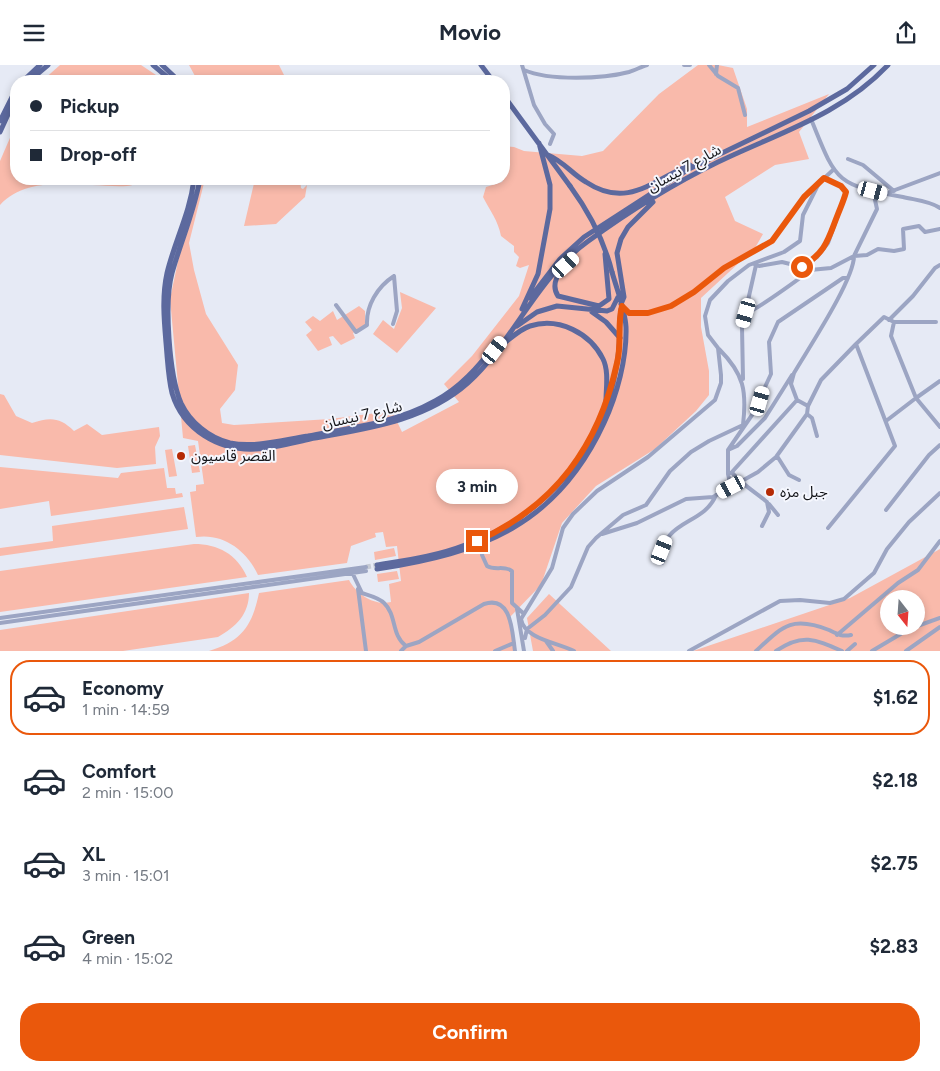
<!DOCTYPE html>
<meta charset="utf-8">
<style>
:root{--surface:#fff;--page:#f2f2f3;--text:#1f2937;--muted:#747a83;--line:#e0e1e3;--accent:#ea580c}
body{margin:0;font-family:Figtree,"Noto Sans Arabic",sans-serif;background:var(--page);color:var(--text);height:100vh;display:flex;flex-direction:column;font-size:19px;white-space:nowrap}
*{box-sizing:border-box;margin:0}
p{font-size:16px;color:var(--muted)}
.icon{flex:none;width:28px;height:28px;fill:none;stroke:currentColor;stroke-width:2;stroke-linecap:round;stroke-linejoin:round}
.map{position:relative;height:586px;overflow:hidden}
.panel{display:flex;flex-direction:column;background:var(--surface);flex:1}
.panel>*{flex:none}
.guide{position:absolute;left:10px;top:10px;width:500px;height:110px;border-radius:20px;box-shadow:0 2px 8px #0003;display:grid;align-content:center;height:110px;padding:0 20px;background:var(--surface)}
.needle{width:32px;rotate:163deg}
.tools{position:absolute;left:880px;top:525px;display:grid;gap:10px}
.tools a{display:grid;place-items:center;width:45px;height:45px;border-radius:50%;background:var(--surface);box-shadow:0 2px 8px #0003;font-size:25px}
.end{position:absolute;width:22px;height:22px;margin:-11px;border:6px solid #ea580c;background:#fff;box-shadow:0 0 0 2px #fff}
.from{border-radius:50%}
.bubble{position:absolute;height:35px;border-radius:18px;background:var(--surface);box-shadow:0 2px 8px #0003;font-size:16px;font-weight:700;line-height:35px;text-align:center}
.car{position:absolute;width:15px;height:30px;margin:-15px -8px;border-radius:6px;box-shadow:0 0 4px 1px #0007;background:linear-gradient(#fff 24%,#345 0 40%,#fff 0 76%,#345 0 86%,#fff 0)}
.guide b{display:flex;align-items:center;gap:18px;height:48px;font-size:19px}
.guide b+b{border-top:1px solid var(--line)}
.guide i{width:12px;height:12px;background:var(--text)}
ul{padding:9px 0 0;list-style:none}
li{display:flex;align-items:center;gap:15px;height:75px;margin:0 10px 8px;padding:0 10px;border:2px solid transparent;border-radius:20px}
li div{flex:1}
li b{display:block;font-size:19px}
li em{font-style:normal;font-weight:700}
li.active{border-color:var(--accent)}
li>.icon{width:45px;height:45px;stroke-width:1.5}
.cta{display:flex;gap:10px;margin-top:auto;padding:10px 20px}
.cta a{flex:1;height:58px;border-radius:20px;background:var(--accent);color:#fff;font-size:20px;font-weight:700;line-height:58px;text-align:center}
header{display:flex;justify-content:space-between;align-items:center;height:65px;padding:0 20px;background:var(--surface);font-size:22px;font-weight:700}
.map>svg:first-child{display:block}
.green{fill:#f9baab;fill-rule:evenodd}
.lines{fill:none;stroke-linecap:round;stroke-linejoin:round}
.major-tunnel{stroke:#c6cad4;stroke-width:5;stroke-dasharray:5 2.5;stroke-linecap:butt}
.minor{stroke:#9ca5c3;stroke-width:4}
.major{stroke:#5c699e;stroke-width:5}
.major-bridge{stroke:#5c699e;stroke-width:5}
.route{stroke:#ea580c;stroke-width:6}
.poi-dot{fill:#b52a05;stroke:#f5f7fe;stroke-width:2}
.labels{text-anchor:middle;stroke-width:4;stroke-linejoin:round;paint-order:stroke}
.street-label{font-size:15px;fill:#141519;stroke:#f5f7fe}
.poi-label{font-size:15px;fill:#141519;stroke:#f5f7fe;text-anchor:start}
</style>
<header><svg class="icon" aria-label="menu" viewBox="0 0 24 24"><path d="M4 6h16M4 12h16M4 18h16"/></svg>Movio<svg class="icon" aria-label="share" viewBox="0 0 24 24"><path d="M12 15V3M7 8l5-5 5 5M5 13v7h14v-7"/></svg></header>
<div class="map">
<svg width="940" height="586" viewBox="0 0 940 586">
<rect width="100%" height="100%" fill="#e6eaf5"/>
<path class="green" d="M60 0H141L165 16H42Z
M189 0H279L287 16H202L195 11Z
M698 0H718L733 3 747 44V62L829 29 799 67 809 94 775 100 725 132 735 156 763 169 755 183 701 233V262L709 306V330L696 346 655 384 596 421 562 458 541 520 509 553 515 586H209C242 576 252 561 259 528L349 515C357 530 375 541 391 537L389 519 401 516 397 481 386 482 383 467 375 468 376 472 351 481 347 498 258 510C247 486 224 468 196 472L190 427 196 426V420L204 419 198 376 183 373 170 234 181 182 201 114H205L189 178 194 205 206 249 238 300 235 325 220 344 222 358 234 360 330 354 392 346 402 367 459 337 444 319 472 291 519 231 529 200 520 203 516 201 519 192 514 187V181L501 171C498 155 490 146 483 132L486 122 502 117 504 114V81L514 82 524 86 582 91 603 86 659 29Z
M16 59V114H145C140 116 133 121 127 121 87 123 31 107 0 140V96Z
M255 114H300L301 123 303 124 307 120 305 132 276 159 244 161Z
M400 227 436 243 397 288 373 269 383 255 394 264 402 243Z
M359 241 365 246V260L353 268 355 273 341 280 333 271 329 272 332 280 318 286 306 270 312 265 305 257 313 251 320 256 333 246 337 255Z
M0 329 4 330 16 351 32 358C50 352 60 352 74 366L87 359 102 370 159 362 160 371 155 382 156 399 117 403 0 390Z
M195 380 200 407 192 408 188 381Z
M172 384 177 411 169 412 165 385Z
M0 402 118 413 121 408 164 403 167 423H175L176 429 182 428 183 432 51 451 49 436 0 444Z
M184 442 188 464 0 491V483L53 476 52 461Z
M194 479C218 479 237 489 247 512L0 547V506Z
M394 483 396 491 375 495 374 487Z
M940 484V586H693L850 533ZM889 534H916V561H889Z
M397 506 399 514 378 517 377 509Z
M249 528C249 549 236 562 218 572L123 586H0V565Z
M549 529 611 586H533L527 553Z"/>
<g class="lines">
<path class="major-tunnel" d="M366 502 377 500"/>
<path class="minor" d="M522 0 534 40 545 59 554 69 550 79
M684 0H690
M709 0 718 11 738 23 745 50
M524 5C549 16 603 14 629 7 635 5 641 2 647 0
M716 9 717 0
M811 54C836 116 835 120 903 132 915 135 930 136 940 143
M848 94 863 100 894 126
M887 128 940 108
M754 199 759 201 782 197 802 202 817 192 828 178 846 127 841 121 824 113
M810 205 831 203 854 191 877 144 873 126
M336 240 356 267 367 260C366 241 377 222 394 211
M623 243 629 248H648L671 241 694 227 724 203 772 176 804 132 833 105
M746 248C755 246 802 212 810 205L807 199
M889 255 913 231 935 203 940 200
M393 259 397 246 394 211
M856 279 884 252 894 257H936
M743 314 742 262 756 200
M940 316 916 333 940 362
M797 335 791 319 794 308C808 284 854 215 854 191L867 190 878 184 894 186 904 184 903 164 919 161 925 167 940 164
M808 341 821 315 856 279 895 381 828 463
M807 349 812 353 817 371
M886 356 916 333 891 271 894 257
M728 385 737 381 765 353 792 310
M777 391 789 410 799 415
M730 408 728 409 731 422
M728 409V385L752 350 771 309 769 277 778 257 843 213H848
M769 439 778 450
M886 445 929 390 940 380
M602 469 637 458 686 434 713 432 758 407 776 392 807 349 808 341 797 335 732 407C736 415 759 430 767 437L769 447 762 461
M484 478 482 490 487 501C495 506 504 500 512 506V538L523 548
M662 498C660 453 703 462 716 430
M351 505 362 528C368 530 380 533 384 538 397 550 391 570 406 581L419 577 484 539C512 530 512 567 515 586
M358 524 366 586
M517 544 524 586
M0 553 366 502
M0 558 366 506
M837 570 898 518 918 505 940 476
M525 573 527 564 545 550 571 522 588 482 596 473 623 450 646 440 670 406 691 387 709 376 743 360C747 326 744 309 719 284
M546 576 553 586
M401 586 406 581
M495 586 514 578
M574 586C559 578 524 574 521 554L552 503 563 463 573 449 597 426 648 392 715 335 721 318V310L718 283 708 270 705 251 710 235 728 216 749 200 784 187 800 176 803 150 820 116
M689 586 780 536 800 535 830 538 844 534 874 508 887 484 909 457 940 428
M756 586C782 562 791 550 829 565 837 569 842 572 851 570
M776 586C802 568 815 574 842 586
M847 586 855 579
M872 586 909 564 940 553
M906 586 940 562"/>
<path class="major" d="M153 0 172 16
M162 0 179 16
M481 0 493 16
M23 16 40 0
M29 16 48 0
M504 31 570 121
M0 56 16 24
M0 67 16 32
M548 90C563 96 572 109 586 117 628 145 654 114 690 100
M194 114C190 148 175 175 167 208 161 235 165 263 167 290 168 302 169 316 172 328 183 365 219 386 256 384 274 383 292 378 310 374 365 364 424 357 468 318 513 277 536 214 587 177 628 147 673 119 718 97 778 68 841 50 888 0
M200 114C194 147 181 176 172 208 164 237 169 310 181 338 190 357 209 373 230 378 255 383 282 375 308 371 351 363 396 358 435 336 460 323 478 302 495 280
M567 198C559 207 550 219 558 231L599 241 609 234 605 189
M530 233 560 194 584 172 689 104 809 46 847 24 874 0
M621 239 624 232 617 188 621 174 628 162 653 137
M522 244 538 209 550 144V120L539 78
M592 247 606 257 620 273
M517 261 537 247 557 241 607 246 612 244 618 232
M502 280C510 274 520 264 530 261 559 252 590 268 603 294 609 306 606 323 606 336
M377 500C407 495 437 491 465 480 534 456 589 400 610 330 614 315 618 298 619 282 620 269 619 257 621 244
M377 504C482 488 557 460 604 358 617 330 627 293 626 262 625 244 617 225 612 207"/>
<path class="major-bridge" d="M570 121C589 147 604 175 612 207"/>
</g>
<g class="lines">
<path class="route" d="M477 476C555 441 599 381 617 298 622 279 617 260 622 241L629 248H648L671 241 694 227 724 203 772 176 804 132 824 113 841 121 846 127C844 135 841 141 838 149 828 174 827 186 802 202"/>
</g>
<g class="poi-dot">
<circle cx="181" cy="391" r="5"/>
<circle cx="770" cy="427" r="5"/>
</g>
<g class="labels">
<g class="street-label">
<text transform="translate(684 103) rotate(-29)" y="5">شارع 7 نيسان</text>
<text transform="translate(362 350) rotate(-13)" y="5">شارع 7 نيسان</text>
</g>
<g class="poi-label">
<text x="191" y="396">القصر قاسيون</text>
<text x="780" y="432">جبل مزه</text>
</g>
</g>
</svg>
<div class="tools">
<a><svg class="needle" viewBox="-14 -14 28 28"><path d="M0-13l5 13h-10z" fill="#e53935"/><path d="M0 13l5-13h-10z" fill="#747a83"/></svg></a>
</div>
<i class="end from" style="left:802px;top:202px"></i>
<i class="end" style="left:477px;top:476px"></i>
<div class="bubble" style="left:436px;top:404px;width:82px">3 min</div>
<i class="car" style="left:873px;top:126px;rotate:105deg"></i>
<i class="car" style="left:566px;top:200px;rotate:48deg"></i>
<i class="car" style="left:746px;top:248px;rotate:196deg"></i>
<i class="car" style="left:495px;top:285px;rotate:37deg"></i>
<i class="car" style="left:760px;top:336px;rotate:16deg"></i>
<i class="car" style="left:731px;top:422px;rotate:242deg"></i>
<i class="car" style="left:662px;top:485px;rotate:22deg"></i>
<div class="guide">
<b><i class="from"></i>Pickup</b>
<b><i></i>Drop-off</b>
</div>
</div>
<section class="panel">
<ul>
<li class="active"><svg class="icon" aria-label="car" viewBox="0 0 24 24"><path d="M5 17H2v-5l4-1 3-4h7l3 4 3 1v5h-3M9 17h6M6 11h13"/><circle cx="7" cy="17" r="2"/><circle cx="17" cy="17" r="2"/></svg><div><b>Economy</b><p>1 min · 14:59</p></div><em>$1.62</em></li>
<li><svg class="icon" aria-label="car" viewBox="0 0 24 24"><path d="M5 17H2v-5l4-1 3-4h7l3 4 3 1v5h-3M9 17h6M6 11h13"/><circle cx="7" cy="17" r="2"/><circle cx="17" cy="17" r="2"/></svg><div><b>Comfort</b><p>2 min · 15:00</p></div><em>$2.18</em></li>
<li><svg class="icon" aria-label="car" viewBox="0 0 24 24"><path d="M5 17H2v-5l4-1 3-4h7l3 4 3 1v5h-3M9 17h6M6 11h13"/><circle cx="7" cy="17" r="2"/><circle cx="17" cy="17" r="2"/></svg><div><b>XL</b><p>3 min · 15:01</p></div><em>$2.75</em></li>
<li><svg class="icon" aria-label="car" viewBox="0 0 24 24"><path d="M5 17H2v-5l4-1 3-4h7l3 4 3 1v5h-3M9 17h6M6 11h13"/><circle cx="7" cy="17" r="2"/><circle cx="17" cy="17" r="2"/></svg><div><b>Green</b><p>4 min · 15:02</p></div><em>$2.83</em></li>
</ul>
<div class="cta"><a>Confirm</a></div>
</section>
